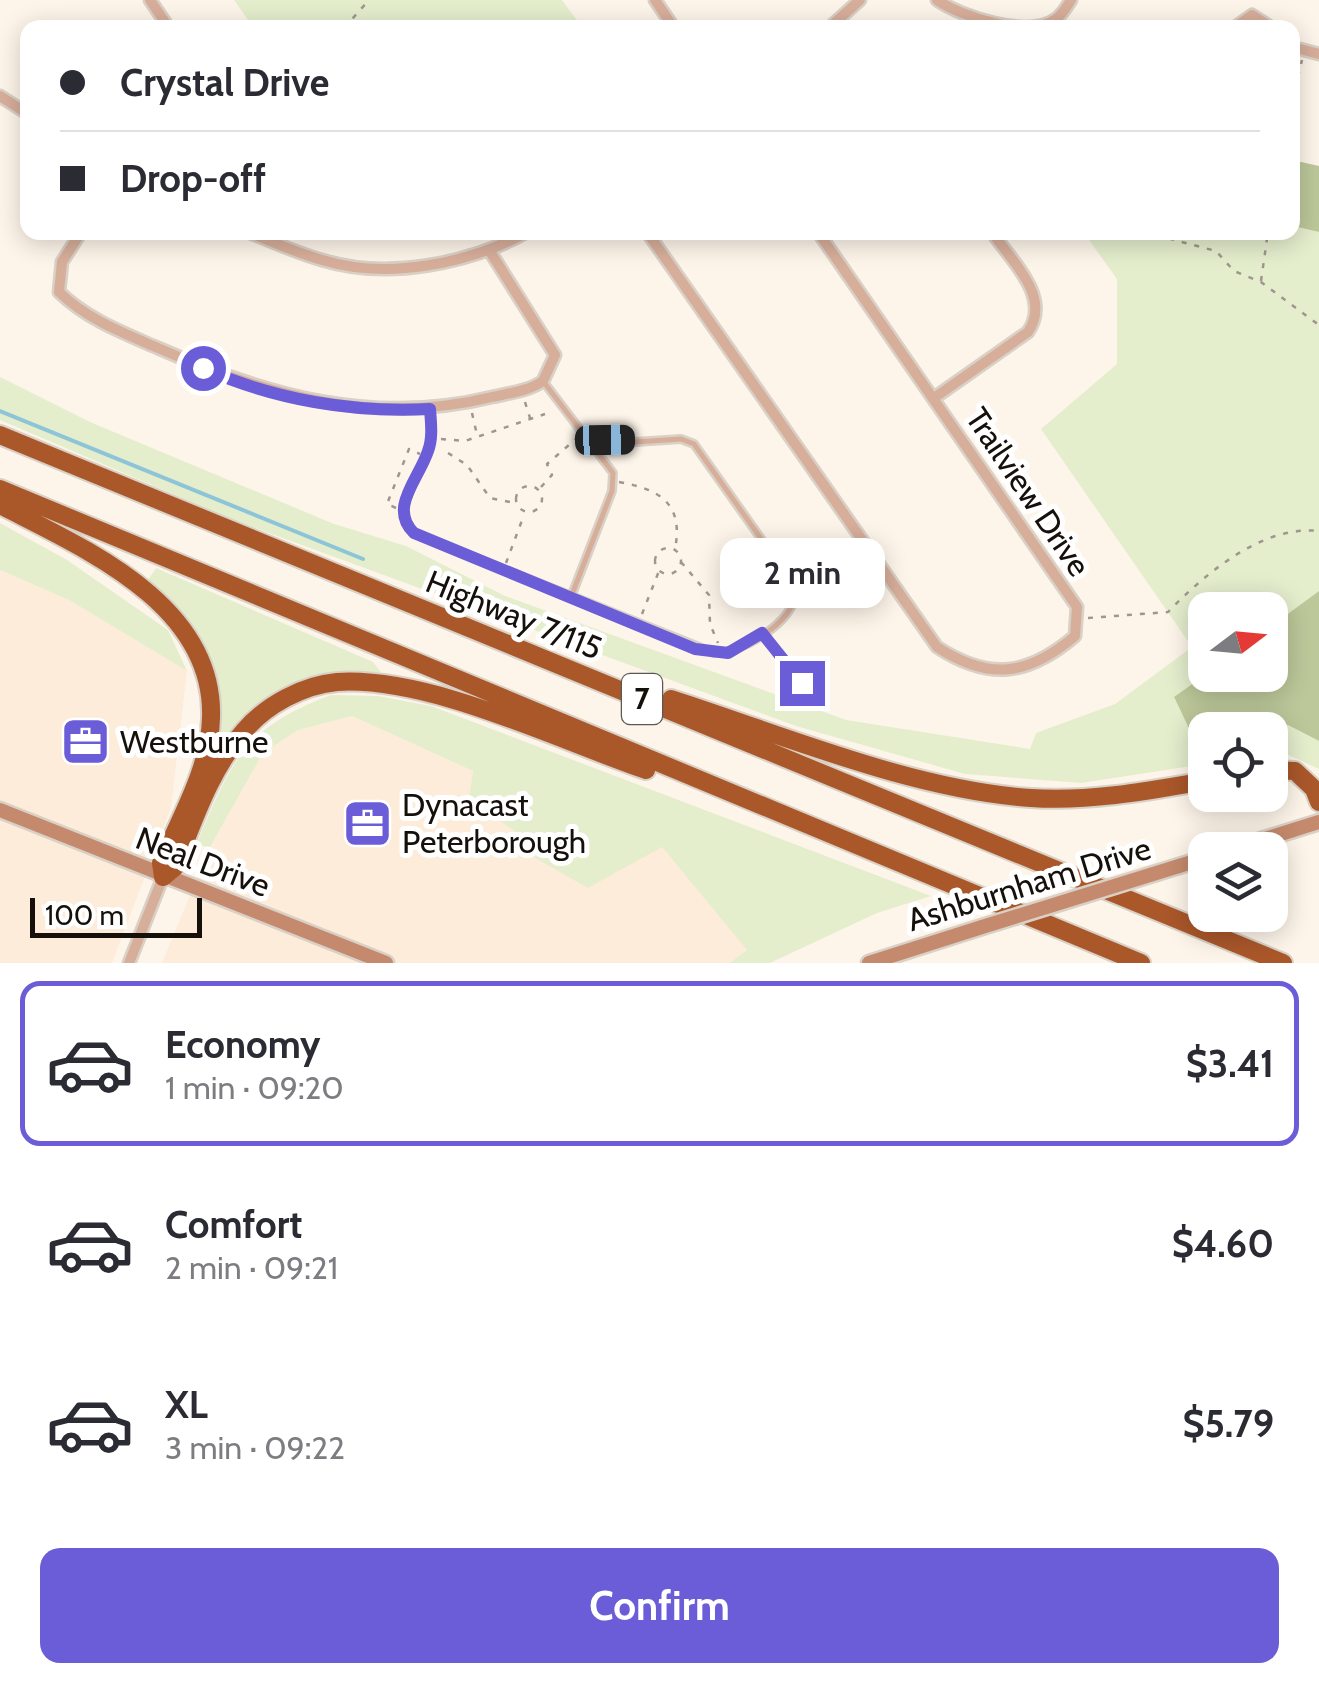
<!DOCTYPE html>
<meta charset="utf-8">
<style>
:root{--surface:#fff;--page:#f7f7f7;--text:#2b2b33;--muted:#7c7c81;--line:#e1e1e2;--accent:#6a5dd7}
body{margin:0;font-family:Cabin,sans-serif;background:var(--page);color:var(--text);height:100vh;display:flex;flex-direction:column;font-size:38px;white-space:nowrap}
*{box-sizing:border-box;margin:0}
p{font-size:32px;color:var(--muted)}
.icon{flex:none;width:55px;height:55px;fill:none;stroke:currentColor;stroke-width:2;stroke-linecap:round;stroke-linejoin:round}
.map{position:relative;height:963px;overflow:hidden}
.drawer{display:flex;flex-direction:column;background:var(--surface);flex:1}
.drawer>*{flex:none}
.top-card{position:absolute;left:20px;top:20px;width:1280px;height:220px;border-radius:20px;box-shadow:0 5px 25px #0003;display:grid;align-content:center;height:220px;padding:0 40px;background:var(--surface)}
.needle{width:65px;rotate:74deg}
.fabs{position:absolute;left:1188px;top:592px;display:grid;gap:20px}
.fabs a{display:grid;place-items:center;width:100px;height:100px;border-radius:20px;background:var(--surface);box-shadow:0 5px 25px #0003;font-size:50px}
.scale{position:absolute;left:30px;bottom:25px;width:172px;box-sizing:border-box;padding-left:10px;border:5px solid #15100a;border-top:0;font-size:28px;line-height:35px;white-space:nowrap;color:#15100a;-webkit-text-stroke:8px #fff;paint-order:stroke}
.end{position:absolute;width:45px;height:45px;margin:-22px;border:12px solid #6a5dd7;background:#fff;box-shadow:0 0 0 5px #fff}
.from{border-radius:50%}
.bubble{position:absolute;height:70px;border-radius:20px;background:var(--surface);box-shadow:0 5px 25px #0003;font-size:32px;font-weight:800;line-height:70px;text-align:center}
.car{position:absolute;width:30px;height:60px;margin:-30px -15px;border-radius:12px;box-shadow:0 0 8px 2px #0007;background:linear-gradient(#222 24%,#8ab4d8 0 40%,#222 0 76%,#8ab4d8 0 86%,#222 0)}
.top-card b{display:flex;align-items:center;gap:35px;height:95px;font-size:38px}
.top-card b+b{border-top:2px solid var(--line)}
.top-card i{width:25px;height:25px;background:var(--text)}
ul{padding:18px 0 0;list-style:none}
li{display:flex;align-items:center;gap:30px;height:165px;margin:0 20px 15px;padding:0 20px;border:5px solid transparent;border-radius:20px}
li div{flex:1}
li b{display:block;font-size:38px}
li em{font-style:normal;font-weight:800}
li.current{border-color:var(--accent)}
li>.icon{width:90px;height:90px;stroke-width:1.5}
.cta{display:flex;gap:20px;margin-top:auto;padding:20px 40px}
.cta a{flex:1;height:115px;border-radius:20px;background:var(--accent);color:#fff;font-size:40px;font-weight:800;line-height:115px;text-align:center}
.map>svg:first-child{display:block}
.built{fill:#fcecd9}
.green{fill:#e4eecd}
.forest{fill:#bcc89a}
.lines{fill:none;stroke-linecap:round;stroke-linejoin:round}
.stream{stroke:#8dc4d8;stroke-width:4}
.lane-casing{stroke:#d9d0c6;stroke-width:10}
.street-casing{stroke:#d9d0c6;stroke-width:15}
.secondary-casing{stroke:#d9d0c6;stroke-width:19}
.highway-casing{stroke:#d9d0c6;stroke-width:22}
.path{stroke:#9f978e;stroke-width:2.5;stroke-dasharray:5 8;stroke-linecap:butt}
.lane{stroke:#d7ae9a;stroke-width:5}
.street{stroke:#d7ae9a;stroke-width:10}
.secondary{stroke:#c58a6d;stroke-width:14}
.highway{stroke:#aa572a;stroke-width:18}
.secondary-bridge-casing{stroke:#d9d0c6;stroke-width:19;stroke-linecap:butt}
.secondary-bridge{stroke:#c58a6d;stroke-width:14}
.route{stroke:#6a5dd7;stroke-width:12}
.labels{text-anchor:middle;stroke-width:10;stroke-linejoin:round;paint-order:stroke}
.shield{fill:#fff;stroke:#5b5854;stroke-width:2.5}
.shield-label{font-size:30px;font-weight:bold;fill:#15100a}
.street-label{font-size:32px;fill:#15100a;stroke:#fff}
.poi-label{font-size:32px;fill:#15100a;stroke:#fff;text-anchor:start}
</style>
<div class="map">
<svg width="1319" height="963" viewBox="0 0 1319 963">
<rect width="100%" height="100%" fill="#fef5ea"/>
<path class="built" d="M0 570 69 600 187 671 171 808 112 963H0Z
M352 716 473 771 470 800 528 840 662 847 748 951 730 963H162L210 847 263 753 298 730Z"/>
<path class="green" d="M234 0H562L582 27H253Z
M1293 226 1319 232V591L1270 627V610H1205V675L1174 698 1194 738 1205 737V764L1081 783 965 774 796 726 236 521 0 420V377L90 422 334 524 406 546 505 596 846 720 1030 749 1036 733 1115 704 1192 647 1041 429 1117 364V279L1084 233 1292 232Z
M0 523 67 560 168 630 187 671 69 600 0 570Z
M156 568 373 662 381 672C316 680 259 686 225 749L214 747C221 658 213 640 148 580Z
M331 695 378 696 431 706 931 896 877 913 770 963H730L747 950 662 847 588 888 530 855 528 840 469 800 473 771 352 716 298 730 263 753 210 847 196 845C231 762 243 728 331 695Z
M1288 725 1319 741V769L1282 752 1270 754V730H1254Z"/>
<path class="forest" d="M1292 160 1319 166V232L1293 226Z
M1319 591V741L1288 725 1205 730V737L1194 739 1174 697 1205 675H1270V627Z"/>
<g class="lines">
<path class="stream" d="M0 411 363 559"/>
<defs>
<path id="lane" d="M543 381 613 473 612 491 571 597
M430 409C431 423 433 438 428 451 419 479 387 508 414 533L714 653C744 652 791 624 796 593L786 574 694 444 681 439 589 445
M762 633 801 683"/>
<path id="street" d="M150 0 169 28
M655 0 674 28
M937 0C962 17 1028 39 1056 19 1062 15 1067 6 1071 0
M829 28 860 0
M1234 28 1252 15 1272 28
M1292 47 1319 54
M0 96 28 114
M81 232 62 262 59 292C87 319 121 332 158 348 267 396 374 426 492 397 509 393 529 391 543 381L555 355 491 253
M248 232C273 242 297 253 322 260 387 280 469 264 527 232
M647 232 937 647C989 681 1028 676 1075 636L1077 607 818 232
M934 398 1028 332C1052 297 1012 262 992 232
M129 963 163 877"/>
<path id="secondary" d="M0 810 386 963
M1230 850 1319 822
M1179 866 1205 858
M869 963 982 927"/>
<path id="highway" d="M0 435 1283 963
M0 489 1141 963
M0 505C85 549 215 604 211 718 210 768 180 818 161 863L163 877
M671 699C783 735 913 790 1031 798 1089 802 1148 791 1205 781
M1270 770 1295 771 1314 789 1319 802
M163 877 175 867C194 820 210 770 244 731 266 705 303 685 337 682 429 676 558 740 646 770"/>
</defs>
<use href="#lane" class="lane-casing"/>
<use href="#street" class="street-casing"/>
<use href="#secondary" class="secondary-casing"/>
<use href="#highway" class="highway-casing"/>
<path class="path" d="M1068 21 1100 28
M344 28 369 0
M1292 102 1302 60
M1144 232 1216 251 1234 271 1261 282 1319 325
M1261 281 1268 232
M525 402 530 418
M472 413 477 435
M441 439 465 441 545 414
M448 453 467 465 490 498 515 503
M619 482C659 489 684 503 675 549
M516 499a13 13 0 1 1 26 0a13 13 0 1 1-26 0Z
M541 487 552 475 547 464 576 439
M396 508 387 504 409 449 420 454
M655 561a13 13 0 1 1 26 0a13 13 0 1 1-26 0Z
M681 562 709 595 710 624 718 643
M506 563 524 515
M642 614 659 571
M1088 618 1168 612C1206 573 1262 525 1319 531"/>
<use href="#lane" class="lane"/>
<use href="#street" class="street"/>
<use href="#secondary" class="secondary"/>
<use href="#highway" class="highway"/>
<defs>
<path id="secondary-bridge" d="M982 927 1179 866"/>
</defs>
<use href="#secondary-bridge" class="secondary-bridge-casing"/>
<use href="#secondary-bridge" class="secondary-bridge"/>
</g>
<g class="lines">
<path class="route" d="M203 368C274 400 353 413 430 409 431 423 433 438 428 451 419 479 388 508 414 533L695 649 728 653 762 633 802 683"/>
</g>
<defs>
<symbol id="office-square" viewBox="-11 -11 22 22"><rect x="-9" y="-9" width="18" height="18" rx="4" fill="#6a5dd7" stroke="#fff"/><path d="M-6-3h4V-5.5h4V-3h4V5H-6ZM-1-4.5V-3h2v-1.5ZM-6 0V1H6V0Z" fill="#fff"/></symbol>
</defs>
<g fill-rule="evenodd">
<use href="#office-square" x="58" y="714" width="55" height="55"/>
<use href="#office-square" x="340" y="796" width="55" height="55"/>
</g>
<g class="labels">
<rect class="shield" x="622" y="674" width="40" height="50" rx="8"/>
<g class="shield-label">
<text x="642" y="709">7</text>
</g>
<g class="street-label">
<text transform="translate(1028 492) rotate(56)" y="11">Trailview Drive</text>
<text transform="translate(514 615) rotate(22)" y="11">Highway 7/115</text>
<text transform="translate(203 862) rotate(21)" y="11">Neal Drive</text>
<text transform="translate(1029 884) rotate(-17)" y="11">Ashburnham Drive</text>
</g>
<g class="poi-label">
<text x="120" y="753">Westburne</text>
<text x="402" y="816">Dynacast<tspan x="402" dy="37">Peterborough</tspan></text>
</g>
</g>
</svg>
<div class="fabs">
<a><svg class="needle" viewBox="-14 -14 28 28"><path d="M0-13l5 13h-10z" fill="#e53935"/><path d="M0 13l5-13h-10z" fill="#7c7c81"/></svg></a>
<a><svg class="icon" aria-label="locate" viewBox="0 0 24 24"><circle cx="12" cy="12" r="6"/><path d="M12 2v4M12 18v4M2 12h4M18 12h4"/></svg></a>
<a><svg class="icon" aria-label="layers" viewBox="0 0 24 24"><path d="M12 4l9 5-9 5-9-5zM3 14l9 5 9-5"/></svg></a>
</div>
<div class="scale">100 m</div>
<i class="end from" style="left:203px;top:368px"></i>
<i class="end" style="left:802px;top:683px"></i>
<div class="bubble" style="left:720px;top:538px;width:165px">2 min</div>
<i class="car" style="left:605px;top:440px;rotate:89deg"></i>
<div class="top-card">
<b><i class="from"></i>Crystal Drive</b>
<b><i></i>Drop-off</b>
</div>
</div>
<section class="drawer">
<ul>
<li class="current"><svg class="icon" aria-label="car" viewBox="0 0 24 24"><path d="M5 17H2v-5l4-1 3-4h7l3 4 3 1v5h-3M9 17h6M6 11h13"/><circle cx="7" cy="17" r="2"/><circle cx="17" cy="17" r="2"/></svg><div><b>Economy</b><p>1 min · 09:20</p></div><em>$3.41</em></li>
<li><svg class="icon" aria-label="car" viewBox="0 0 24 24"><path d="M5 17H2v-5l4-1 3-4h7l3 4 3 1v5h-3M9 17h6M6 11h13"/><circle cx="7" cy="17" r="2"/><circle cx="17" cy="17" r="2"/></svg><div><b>Comfort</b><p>2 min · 09:21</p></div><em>$4.60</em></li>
<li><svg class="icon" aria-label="car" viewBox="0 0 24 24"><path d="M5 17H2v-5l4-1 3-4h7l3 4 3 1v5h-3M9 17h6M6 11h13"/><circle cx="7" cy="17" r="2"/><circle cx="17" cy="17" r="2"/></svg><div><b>XL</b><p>3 min · 09:22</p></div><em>$5.79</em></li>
</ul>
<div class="cta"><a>Confirm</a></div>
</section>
